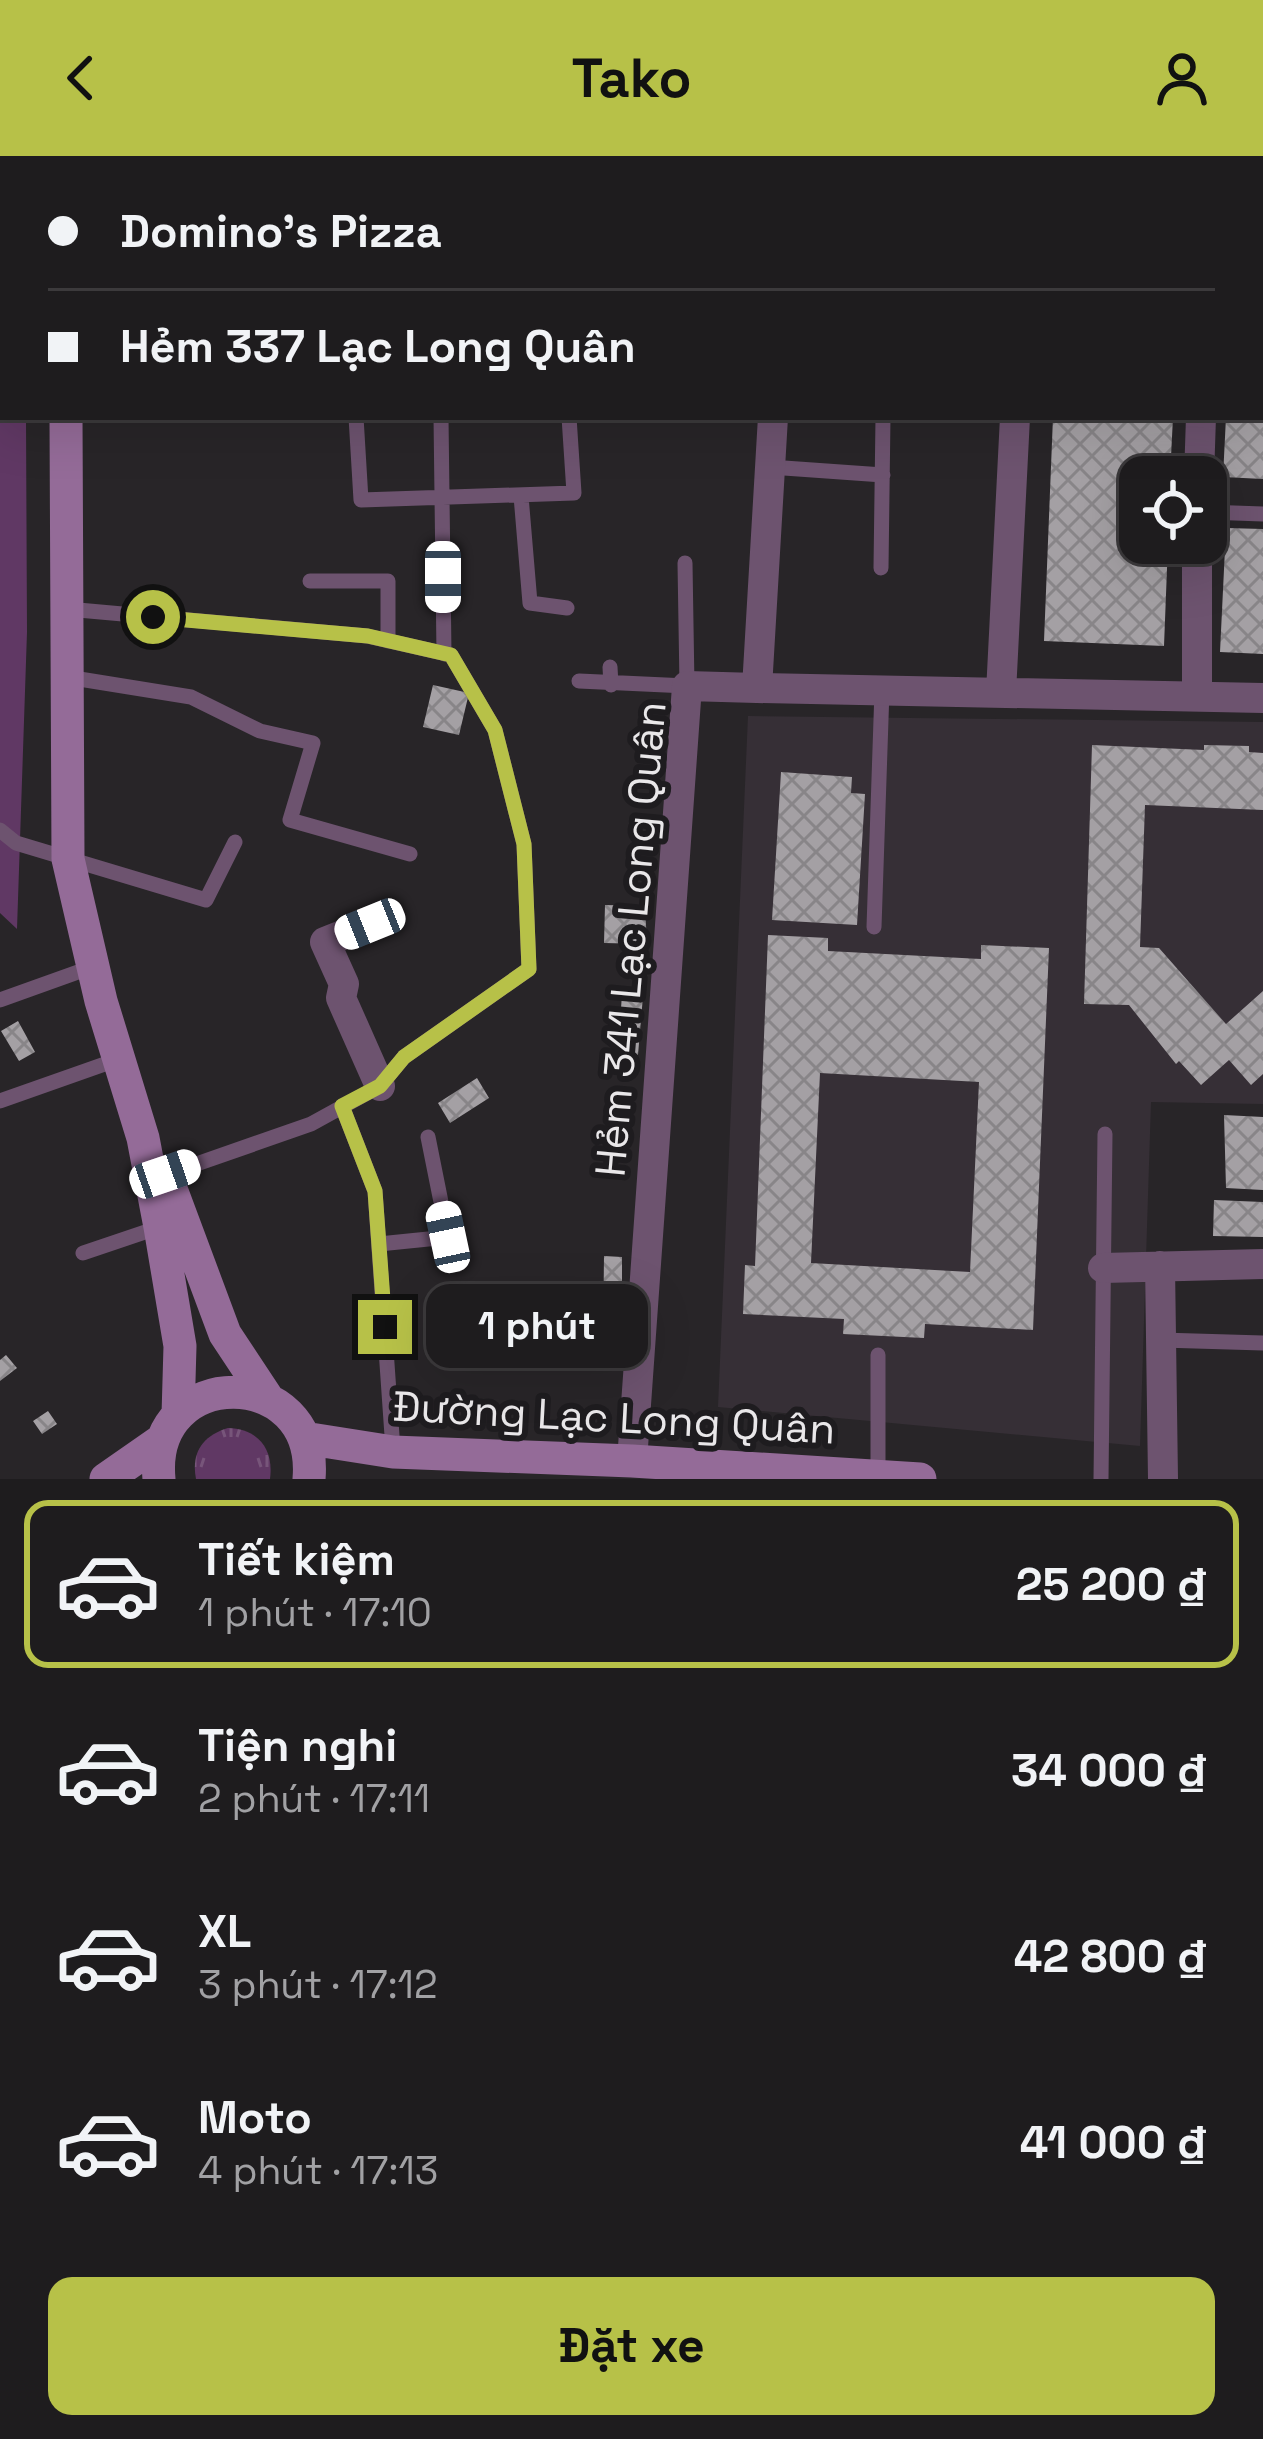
<!DOCTYPE html>
<html lang="vi">
<meta charset="utf-8">
<style>
:root{--surface:#1e1c1e;--page:#262527;--text:#f1f3f6;--muted:#a1a1a4;--line:#3c3a3c;--accent:#b7c148}
body{margin:0;font-family:"Space Grotesk",sans-serif;background:var(--page);color:var(--text);height:100vh;display:flex;flex-direction:column;font-size:45px;white-space:nowrap}
*{box-sizing:border-box;margin:0}
p{font-size:39px;color:var(--muted)}
.icon{flex:none;width:66px;height:66px;fill:none;stroke:currentColor;stroke-width:2;stroke-linecap:round;stroke-linejoin:round}
.map{position:relative;height:1323px;overflow:hidden}
.panel{display:flex;flex-direction:column;background:var(--surface);flex:1}
.panel>*{flex:none}
.hud{position:absolute;left:0px;top:0px;width:1263px;height:264px;box-shadow:0 12px 48px #0002,0 0 0 3px var(--line);display:grid;align-content:center;height:264px;padding:0 48px;background:var(--surface)}
.controls{position:absolute;left:1119px;top:300px;display:grid;gap:24px}
.controls a{display:grid;place-items:center;width:108px;height:108px;border-radius:24px;background:var(--surface);box-shadow:0 12px 48px #0002,0 0 0 3px var(--line);font-size:60px}
.end{position:absolute;width:54px;height:54px;margin:-27px;border:15px solid #b7c148;background:#111;box-shadow:0 0 0 6px #111}
.from{border-radius:50%}
.bubble{position:absolute;height:84px;border-radius:24px;background:var(--surface);box-shadow:0 12px 48px #0002,0 0 0 3px var(--line);font-size:39px;font-weight:600;line-height:84px;text-align:center}
.car{position:absolute;width:36px;height:72px;margin:-36px -18px;border-radius:15px;box-shadow:0 0 9px 3px #0007;background:linear-gradient(#fff 24%,#345 0 40%,#fff 0 76%,#345 0 86%,#fff 0)}
.hud b{display:flex;align-items:center;gap:42px;height:114px;font-size:45px}
.hud b+b{border-top:3px solid var(--line)}
.hud i{width:30px;height:30px;background:var(--text)}
ul{padding:21px 0 0;list-style:none}
li{display:flex;align-items:center;gap:36px;height:168px;margin:0 24px 18px;padding:0 24px;border:6px solid transparent;border-radius:24px}
li div{flex:1}
li b{display:block;font-size:45px}
li em{font-style:normal;font-weight:600}
li.selected{border-color:var(--accent)}
li>.icon{width:108px;height:108px;stroke-width:1.5}
.button{display:flex;gap:24px;margin-top:auto;padding:24px 48px}
.button a{flex:1;height:138px;border-radius:24px;background:var(--accent);color:#111;font-size:48px;font-weight:600;line-height:138px;text-align:center}
header{display:flex;justify-content:space-between;align-items:center;height:156px;padding:0 48px;background:var(--accent);color:#111;font-size:54px;font-weight:600}
.map>svg:first-child{display:block}
.built{fill:#362f36}
.grass{fill:url(#grass-tufts)}
.park{fill:#603864}
.building{fill:url(#building-cross-hatch);fill-rule:evenodd}
.lines{fill:none;stroke-linecap:round;stroke-linejoin:round}
.service{stroke:#6d536f;stroke-width:15}
.minor{stroke:#6d536f;stroke-width:30}
.secondary{stroke:#946b98;stroke-width:33}
.route{stroke:#b7c148;stroke-width:15}
.labels{text-anchor:middle;stroke-width:12;stroke-linejoin:round;paint-order:stroke}
.street-label{font-size:42px;fill:#e9e7e9;stroke:#1e1c1f}
</style>
<header><svg class="icon" aria-label="back" viewBox="0 0 24 24"><path d="M15 5l-7 7 7 7"/></svg>Tako<svg class="icon" aria-label="person" viewBox="0 0 24 24"><circle cx="12" cy="8" r="4"/><path d="M4 21q1-7 8-7t8 7"/></svg></header>
<div class="map">
<svg width="1263" height="1323" viewBox="0 0 1263 1323">
<defs>
<pattern id="grass-tufts" width="24" height="20" patternUnits="userSpaceOnUse" patternTransform="scale(3)"><rect width="24" height="20" fill="#603864"/><path d="M3 7l-1-3M5 7V3M7 7l1-3M15 17l-1-3M17 17v-4M19 17l1-3" fill="none" stroke="#77557a"/></pattern>
<pattern id="building-cross-hatch" width="8" height="8" patternUnits="userSpaceOnUse" patternTransform="scale(3)"><rect width="8" height="8" fill="#a4a0a4"/><path d="M0 0l8 8M0 8l8-8" fill="none" stroke="#888588"/></pattern>
</defs>
<rect width="100%" height="100%" fill="#282528"/>
<path class="built" d="M748 560 1263 566V948L1151 946 1140 1290 718 1251Z"/>
<path class="grass" d="M228 1272C258 1273 274 1293 270 1323H196C191 1297 202 1280 228 1272Z"/>
<path class="park" d="M0 0H26L3 3V261H26L27 476 17 773 0 757Z"/>
<path class="building" d="M1053 261H1173L1170 321H1140V387H1168L1164 490 1044 485Z
M1226 261H1263V323L1223 321Z
M1226 372 1263 373V498L1220 496Z
M433 529 469 537 459 579 423 571Z
M1092 589 1204 594V589L1249 590V596L1263 597V654L1145 649 1140 791 1159 792 1226 868 1263 835V918L1251 929 1229 904 1201 929 1179 905 1176 908 1129 849 1084 848Z
M781 616 852 621 851 637 865 638 857 769 772 764Z
M605 749 645 750 647 788 604 787Z
M768 779 828 782V795L981 803V789L1049 792 1033 1174 925 1168 924 1182 843 1178 844 1163 743 1158 745 1109 755 1110ZM820 917 979 926 970 1116 811 1107Z
M622 838 643 840 638 899 618 897Z
M18 865 35 896 19 905 1 875Z
M477 922 489 942 450 967 438 947Z
M1224 959 1263 961V1034L1226 1032Z
M1214 1044 1263 1046V1081L1213 1080Z
M604 1100 622 1101V1184H603Z
M6 1199 17 1212 0 1225V1204Z
M48 1255 57 1268 42 1278 33 1265Z"/>
<g class="lines">
<path class="service" d="M269 0 270 3
M413 0 414 3
M586 3 587 0
M794 3V0
M0 175 3 174
M356 261 361 344 574 337 569 261
M441 261 444 498
M770 311 883 319
M521 340 530 447 567 452
M1206 356 1263 358
M881 412 883 261
M310 425H388V485
M67 453 367 480 451 499 495 574 524 688 529 813 404 901 380 930 311 968 165 1019
M610 511 611 529
M67 521 191 541 260 575 313 587 290 664 410 698
M579 525 687 530 685 407
M0 674 16 687 206 744 235 686
M874 771 882 534
M0 844 92 811
M0 945 119 903
M342 950 375 1035 393 1294
M379 1088 448 1081 428 981
M83 1097 160 1071
M1161 1184 1263 1187
M878 1320V1199
M1101 1323 1105 978"/>
<path class="minor" d="M713 3V0
M1260 72H1263
M1199 321 1201 261
M1197 387V540
M757 532 1263 542
M1001 537 1015 261
M370 768 325 786 344 828 341 842 380 930
M1160 1110 1163 1323
M1103 1112 1263 1108
M632 1305 687 530 757 532 773 261"/>
<path class="secondary" d="M69 3V0
M66 261 68 703 101 845 143 982 160 1071 180 1190 178 1259
M168 1025 225 1178 268 1243
M304 1282 393 1296 632 1305 920 1323
M106 1323 162 1284
M159 1323C148 1207 319 1208 309 1323"/>
</g>
<g class="lines">
<path class="route" d="M153 461 368 480 451 499 495 574 524 688 529 813 404 901 380 930 342 950 375 1035 385 1171"/>
</g>
<g class="labels">
<g class="street-label">
<text transform="translate(630 783) rotate(-85)" y="15">Hẻm 341 Lạc Long Quân</text>
<text transform="translate(614 1261) rotate(3)" y="15">Đường Lạc Long Quân</text>
</g>
</g>
</svg>
<div class="controls">
<a><svg class="icon" aria-label="locate" viewBox="0 0 24 24"><circle cx="12" cy="12" r="6"/><path d="M12 2v4M12 18v4M2 12h4M18 12h4"/></svg></a>
</div>
<i class="end from" style="left:153px;top:461px"></i>
<i class="end" style="left:385px;top:1171px"></i>
<div class="bubble" style="left:426px;top:1128px;width:222px">1 phút</div>
<i class="car" style="left:443px;top:421px;rotate:180deg"></i>
<i class="car" style="left:370px;top:768px;rotate:248deg"></i>
<i class="car" style="left:165px;top:1018px;rotate:71deg"></i>
<i class="car" style="left:448px;top:1081px;rotate:348deg"></i>
<div class="hud">
<b><i class="from"></i>Domino's Pizza</b>
<b><i></i>Hẻm 337 Lạc Long Quân</b>
</div>
</div>
<section class="panel">
<ul>
<li class="selected"><svg class="icon" aria-label="car" viewBox="0 0 24 24"><path d="M5 17H2v-5l4-1 3-4h7l3 4 3 1v5h-3M9 17h6M6 11h13"/><circle cx="7" cy="17" r="2"/><circle cx="17" cy="17" r="2"/></svg><div><b>Tiết kiệm</b><p>1 phút · 17:10</p></div><em>25 200 ₫</em></li>
<li><svg class="icon" aria-label="car" viewBox="0 0 24 24"><path d="M5 17H2v-5l4-1 3-4h7l3 4 3 1v5h-3M9 17h6M6 11h13"/><circle cx="7" cy="17" r="2"/><circle cx="17" cy="17" r="2"/></svg><div><b>Tiện nghi</b><p>2 phút · 17:11</p></div><em>34 000 ₫</em></li>
<li><svg class="icon" aria-label="car" viewBox="0 0 24 24"><path d="M5 17H2v-5l4-1 3-4h7l3 4 3 1v5h-3M9 17h6M6 11h13"/><circle cx="7" cy="17" r="2"/><circle cx="17" cy="17" r="2"/></svg><div><b>XL</b><p>3 phút · 17:12</p></div><em>42 800 ₫</em></li>
<li><svg class="icon" aria-label="car" viewBox="0 0 24 24"><path d="M5 17H2v-5l4-1 3-4h7l3 4 3 1v5h-3M9 17h6M6 11h13"/><circle cx="7" cy="17" r="2"/><circle cx="17" cy="17" r="2"/></svg><div><b>Moto</b><p>4 phút · 17:13</p></div><em>41 000 ₫</em></li>
</ul>
<div class="button"><a>Đặt xe</a></div>
</section>
